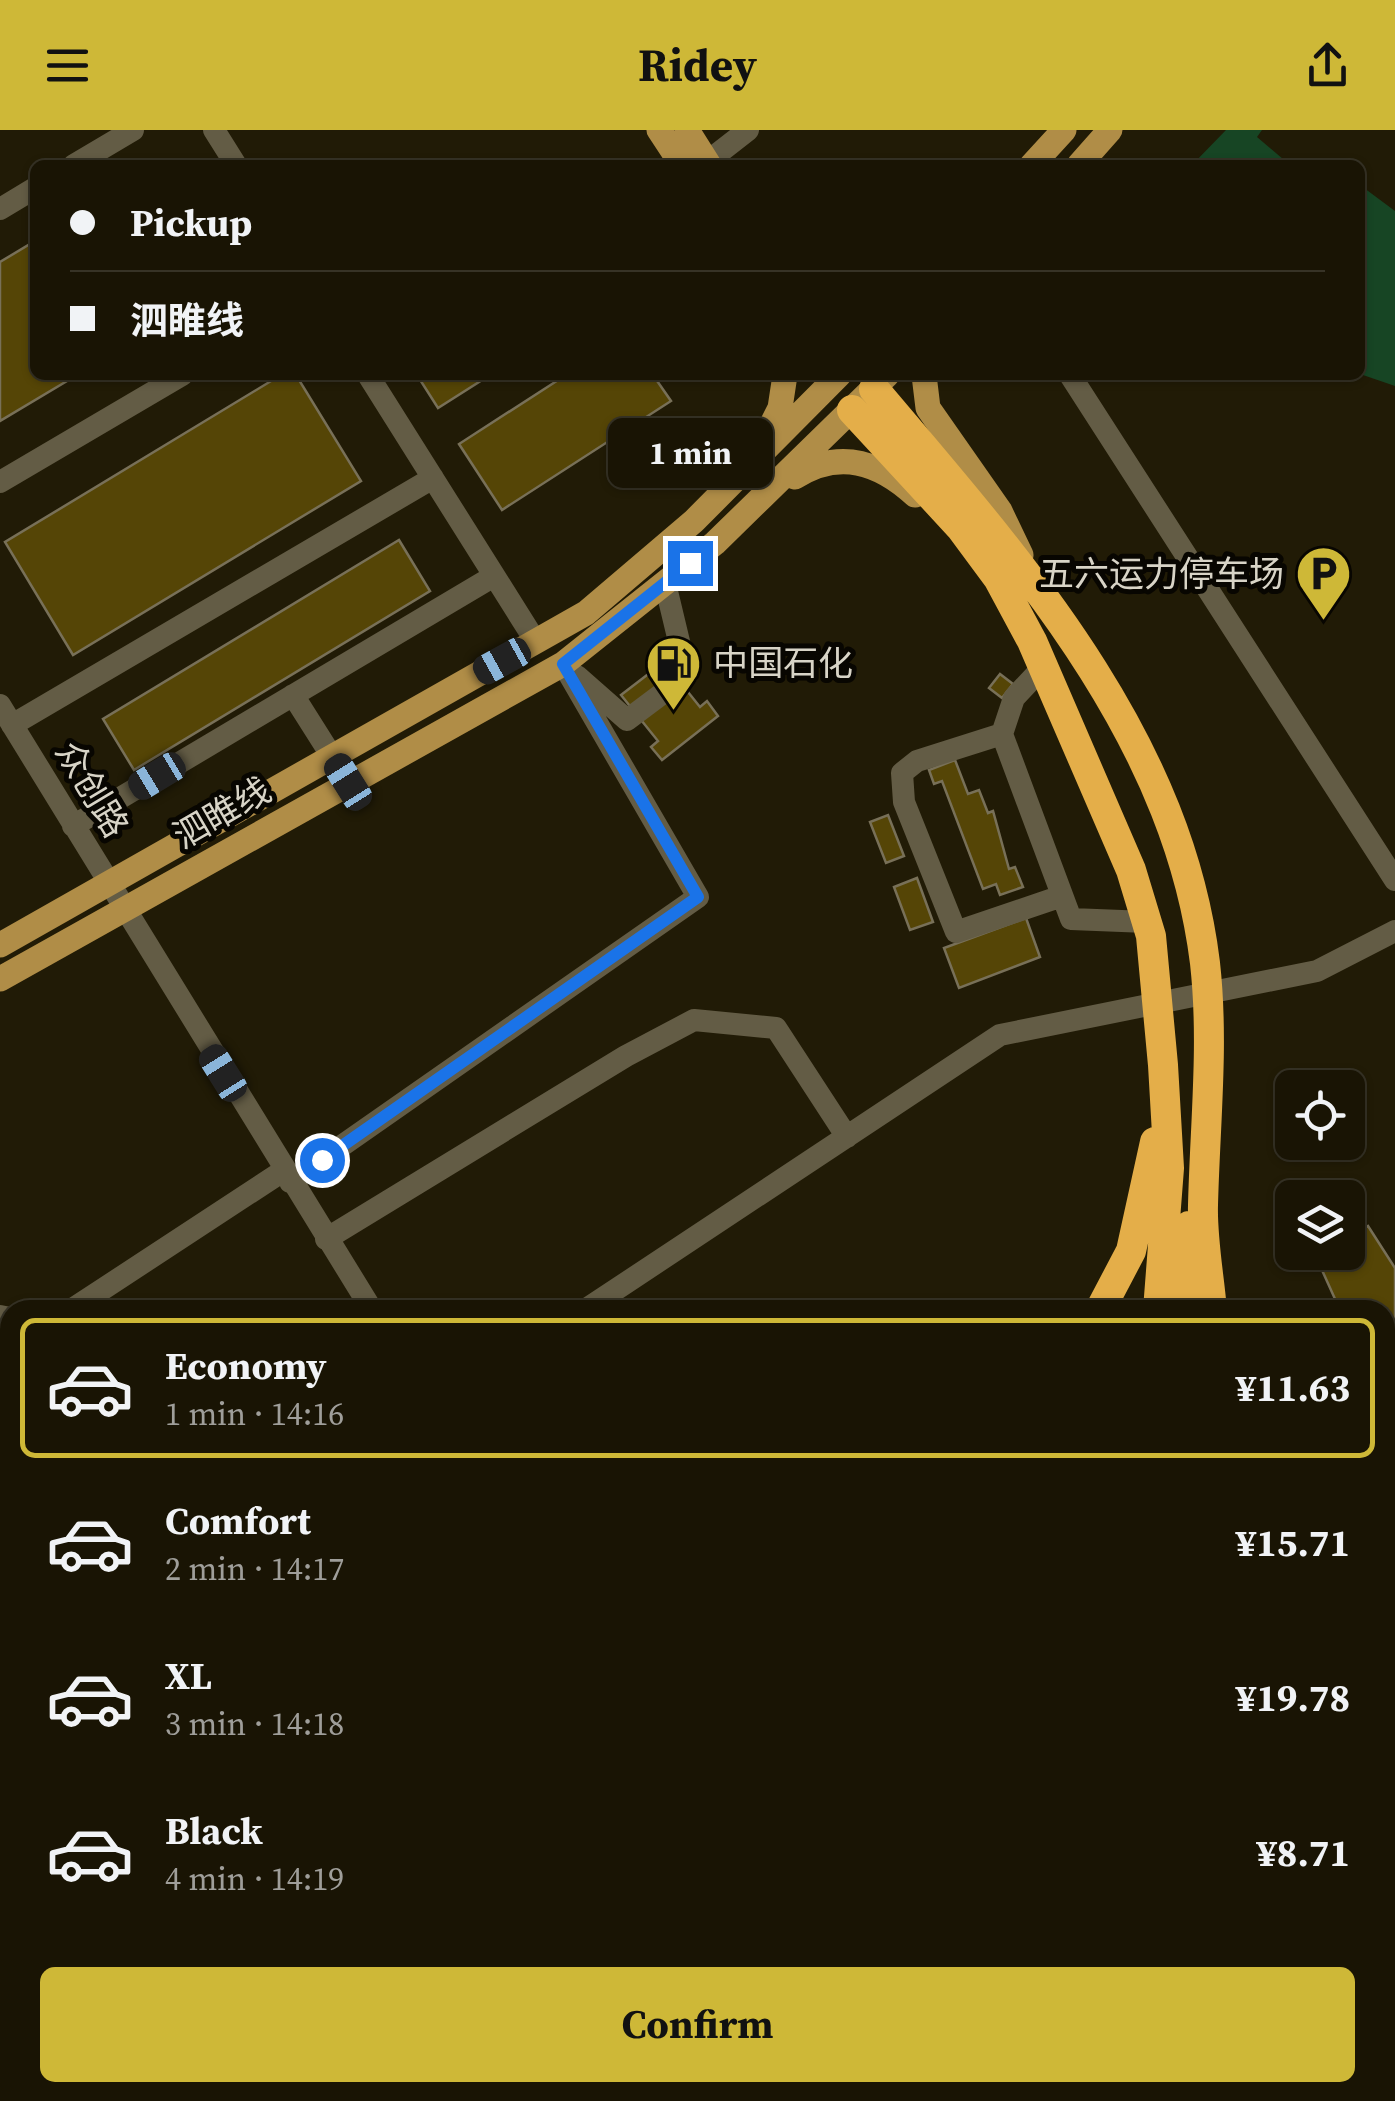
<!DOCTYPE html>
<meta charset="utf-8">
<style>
:root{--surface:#191404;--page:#221d0e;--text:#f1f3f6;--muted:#9f9e9a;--line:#373326;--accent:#ceb837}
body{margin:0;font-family:"Source Serif 4","Noto Sans SC",serif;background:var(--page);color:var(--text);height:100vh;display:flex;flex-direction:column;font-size:38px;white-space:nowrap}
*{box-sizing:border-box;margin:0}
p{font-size:32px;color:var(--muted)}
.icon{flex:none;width:55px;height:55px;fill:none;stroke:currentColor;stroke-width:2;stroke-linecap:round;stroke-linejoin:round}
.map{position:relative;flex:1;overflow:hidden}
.drawer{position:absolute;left:0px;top:1170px;width:1395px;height:802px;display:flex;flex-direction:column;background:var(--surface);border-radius:30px 30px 0 0;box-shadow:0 2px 8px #0004,0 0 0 2px var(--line)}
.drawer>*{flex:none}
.banner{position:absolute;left:30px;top:30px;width:1335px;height:220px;border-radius:15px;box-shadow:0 2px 8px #0004,0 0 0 2px var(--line);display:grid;align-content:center;height:220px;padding:0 40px;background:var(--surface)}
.fabs{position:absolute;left:1275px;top:940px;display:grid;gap:20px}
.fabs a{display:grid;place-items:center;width:90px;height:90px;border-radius:15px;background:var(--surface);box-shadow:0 2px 8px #0004,0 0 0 2px var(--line);font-size:50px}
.end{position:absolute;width:45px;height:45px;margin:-22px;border:12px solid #1a73e8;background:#fff;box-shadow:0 0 0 5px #fff}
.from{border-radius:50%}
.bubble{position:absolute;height:70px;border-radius:15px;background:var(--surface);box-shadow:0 2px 8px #0004,0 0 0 2px var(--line);font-size:32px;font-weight:700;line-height:70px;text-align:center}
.car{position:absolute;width:30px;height:60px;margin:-30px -15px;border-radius:12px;box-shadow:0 0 8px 2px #0007;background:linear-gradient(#222 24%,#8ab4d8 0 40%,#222 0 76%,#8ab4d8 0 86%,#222 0)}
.banner b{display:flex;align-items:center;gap:35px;height:95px;font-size:38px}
.banner b+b{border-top:2px solid var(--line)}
.banner i{width:25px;height:25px;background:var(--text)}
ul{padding:18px 0 0;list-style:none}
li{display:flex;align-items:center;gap:30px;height:140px;margin:0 20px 15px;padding:0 20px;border:5px solid transparent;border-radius:15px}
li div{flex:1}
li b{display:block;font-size:38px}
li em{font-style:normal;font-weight:700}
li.on{border-color:var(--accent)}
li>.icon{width:90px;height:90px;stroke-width:1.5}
.primary-button{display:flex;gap:20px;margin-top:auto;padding:20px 40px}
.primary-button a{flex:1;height:115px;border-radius:15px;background:var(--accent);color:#111;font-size:40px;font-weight:700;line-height:115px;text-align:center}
header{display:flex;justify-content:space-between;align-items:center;height:130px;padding:0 40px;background:var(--accent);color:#111;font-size:45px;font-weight:700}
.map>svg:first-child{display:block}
.green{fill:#174524}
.water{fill:#00566b;stroke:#417c87;stroke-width:2.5}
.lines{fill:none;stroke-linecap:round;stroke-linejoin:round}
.stream{stroke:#417c87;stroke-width:5}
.building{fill:#554506;stroke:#787058;stroke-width:2.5}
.minor{stroke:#635c45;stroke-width:22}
.major{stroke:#b08d47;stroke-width:25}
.highway{stroke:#e4ae49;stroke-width:30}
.route{stroke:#1a73e8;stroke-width:12}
.labels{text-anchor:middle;stroke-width:10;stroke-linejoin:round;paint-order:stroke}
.poi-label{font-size:35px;fill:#d8d4c7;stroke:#080601;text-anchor:end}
.street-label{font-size:35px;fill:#d8d4c7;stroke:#080601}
</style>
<header><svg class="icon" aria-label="menu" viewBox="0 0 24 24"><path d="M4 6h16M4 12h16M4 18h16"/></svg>Ridey<svg class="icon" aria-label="share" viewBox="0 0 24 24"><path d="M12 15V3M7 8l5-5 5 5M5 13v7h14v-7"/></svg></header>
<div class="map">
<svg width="1395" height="1971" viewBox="0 0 1395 1971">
<rect width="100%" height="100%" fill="#211b06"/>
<path class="green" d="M1226 0H1262L1257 7 1290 35H1192Z
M1360 55 1395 81V256L1360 244Z"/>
<path class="water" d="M10 1394V1562L0 1569V1399Z
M327 1962 340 1968 346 1963H415L416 1971H232L226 1963Z
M630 1962 753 1963 757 1971H626Z"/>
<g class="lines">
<path class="stream" d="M1385 1740 1395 1743"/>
</g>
<path class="building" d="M35 111V245H77L0 291V132Z
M281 245H296L361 351 73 525 5 412Z
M417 245H490L438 278Z
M566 245H653L671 271 502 380 459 314Z
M399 410 430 461 134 640 103 589Z
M664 532 700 577 707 571 718 586 662 630 651 617 658 611 621 565Z
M1000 544 1013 554 1002 568 989 558Z
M955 630 968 664 979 660 988 683 993 681 1009 739 1015 737 1023 757 1000 765 996 754 983 759 942 651 934 654 929 640Z
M888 685 904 726 886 733 870 692Z
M917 748 933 792 910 800 894 757Z
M1026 788 1040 827 959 858 944 818Z
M1368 1096 1395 1138V1305L1385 1287V1180H1340L1317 1129 1327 1122H1348V1109Z"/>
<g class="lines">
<path class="minor" d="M214 0 236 35
M707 32 748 0
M74 35 133 0
M0 79 35 58
M368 245 536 512
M1070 245 1395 750
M0 352 182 245
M1043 537 1014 568 1002 604 1071 789 1147 792
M577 546 627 590 687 545 665 453
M293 565 348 652
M0 575 372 1180
M12 595 433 348
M1002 604 917 631 902 643 904 672 956 802 1062 766
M73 696 494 446
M290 1052 698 767 563 534
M326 1109 626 926 694 890 776 898 847 1007
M71 1180 283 1041
M585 1180 1000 905 1317 841 1395 801
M0 1186 10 1188
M0 1702 10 1720
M0 1849 10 1843
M151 1962 156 1971
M866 1962 871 1971
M834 1971 845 1962"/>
<path class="major" d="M659 0 682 35
M687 0 709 35
M1032 35 1064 0
M1079 35 1110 0
M924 245 928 278 1000 381 1021 425
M764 310 780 278 785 245
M795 347C839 319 879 332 915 365
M0 815 586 483 694 391 839 245
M0 849 563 534 715 413 887 245"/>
<path class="highway" d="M874 259C1016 427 1177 604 1205 833 1214 913 1205 994 1203 1075 1202 1109 1209 1145 1212 1180
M852 280 961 398 998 448 1032 511 1131 740 1151 806 1163 935 1169 1038 1158 1180
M1100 1180 1131 1121 1155 1012
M1181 1180 1189 1096
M0 1248 10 1250
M0 1282 10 1284
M1385 1516 1395 1526
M1385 1602 1395 1605
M1385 1634 1395 1637"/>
</g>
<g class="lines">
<path class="route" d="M322 1030 698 767 563 534 690 433"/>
</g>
<defs>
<symbol id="parking-pin" viewBox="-11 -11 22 30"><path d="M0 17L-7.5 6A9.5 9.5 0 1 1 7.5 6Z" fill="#ceb837" stroke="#080601"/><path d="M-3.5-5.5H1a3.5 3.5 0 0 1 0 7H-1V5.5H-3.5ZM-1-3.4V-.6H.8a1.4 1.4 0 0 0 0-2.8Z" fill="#111"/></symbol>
<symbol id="fuel-pin" viewBox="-11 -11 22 30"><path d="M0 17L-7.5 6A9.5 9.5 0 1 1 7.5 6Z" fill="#ceb837" stroke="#080601"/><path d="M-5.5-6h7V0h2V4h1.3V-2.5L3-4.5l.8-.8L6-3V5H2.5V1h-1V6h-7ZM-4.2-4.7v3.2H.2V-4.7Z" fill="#111"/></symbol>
</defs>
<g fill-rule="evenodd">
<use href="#parking-pin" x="1292" y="412" width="63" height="86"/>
<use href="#fuel-pin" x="642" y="502" width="63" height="86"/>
</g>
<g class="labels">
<g class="poi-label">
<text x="1284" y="456">五六运力停车场</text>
<text x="713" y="545" text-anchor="start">中国石化</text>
</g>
<g class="street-label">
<text transform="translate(92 659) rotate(59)" y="12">众创路</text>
<text transform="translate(222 683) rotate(-30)" y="12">泗睢线</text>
</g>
</g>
</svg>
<div class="fabs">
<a><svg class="icon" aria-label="locate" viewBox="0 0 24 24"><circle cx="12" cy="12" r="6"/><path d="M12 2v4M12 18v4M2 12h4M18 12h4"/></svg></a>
<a><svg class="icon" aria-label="layers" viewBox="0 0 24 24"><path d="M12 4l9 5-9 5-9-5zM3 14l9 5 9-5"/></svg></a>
</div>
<i class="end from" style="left:322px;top:1030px"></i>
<i class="end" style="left:690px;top:433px"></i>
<div class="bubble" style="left:608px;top:288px;width:165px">1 min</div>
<i class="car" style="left:502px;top:531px;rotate:241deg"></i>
<i class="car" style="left:157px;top:646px;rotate:239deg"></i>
<i class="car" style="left:348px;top:652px;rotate:328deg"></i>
<i class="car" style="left:223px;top:943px;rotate:328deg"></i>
<div class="banner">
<b><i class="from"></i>Pickup</b>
<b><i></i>泗睢线</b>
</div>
<section class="drawer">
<ul>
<li class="on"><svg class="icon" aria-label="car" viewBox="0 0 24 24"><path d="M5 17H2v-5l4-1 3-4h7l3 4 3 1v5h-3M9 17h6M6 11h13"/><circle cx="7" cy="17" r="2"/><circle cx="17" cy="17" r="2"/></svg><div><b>Economy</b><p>1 min · 14:16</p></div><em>¥11.63</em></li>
<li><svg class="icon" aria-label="car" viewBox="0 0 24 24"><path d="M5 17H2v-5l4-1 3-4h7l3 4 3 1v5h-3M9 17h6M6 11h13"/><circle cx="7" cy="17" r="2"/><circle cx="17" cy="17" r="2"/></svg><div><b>Comfort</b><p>2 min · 14:17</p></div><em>¥15.71</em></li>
<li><svg class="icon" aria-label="car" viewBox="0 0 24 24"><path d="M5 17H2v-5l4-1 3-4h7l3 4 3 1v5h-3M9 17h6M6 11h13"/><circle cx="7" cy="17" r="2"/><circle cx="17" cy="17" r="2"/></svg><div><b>XL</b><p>3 min · 14:18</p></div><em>¥19.78</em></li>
<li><svg class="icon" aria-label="car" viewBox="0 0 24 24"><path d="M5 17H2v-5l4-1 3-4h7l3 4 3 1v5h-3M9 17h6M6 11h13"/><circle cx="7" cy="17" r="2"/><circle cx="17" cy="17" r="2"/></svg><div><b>Black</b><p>4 min · 14:19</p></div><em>¥8.71</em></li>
</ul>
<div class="primary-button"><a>Confirm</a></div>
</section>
</div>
